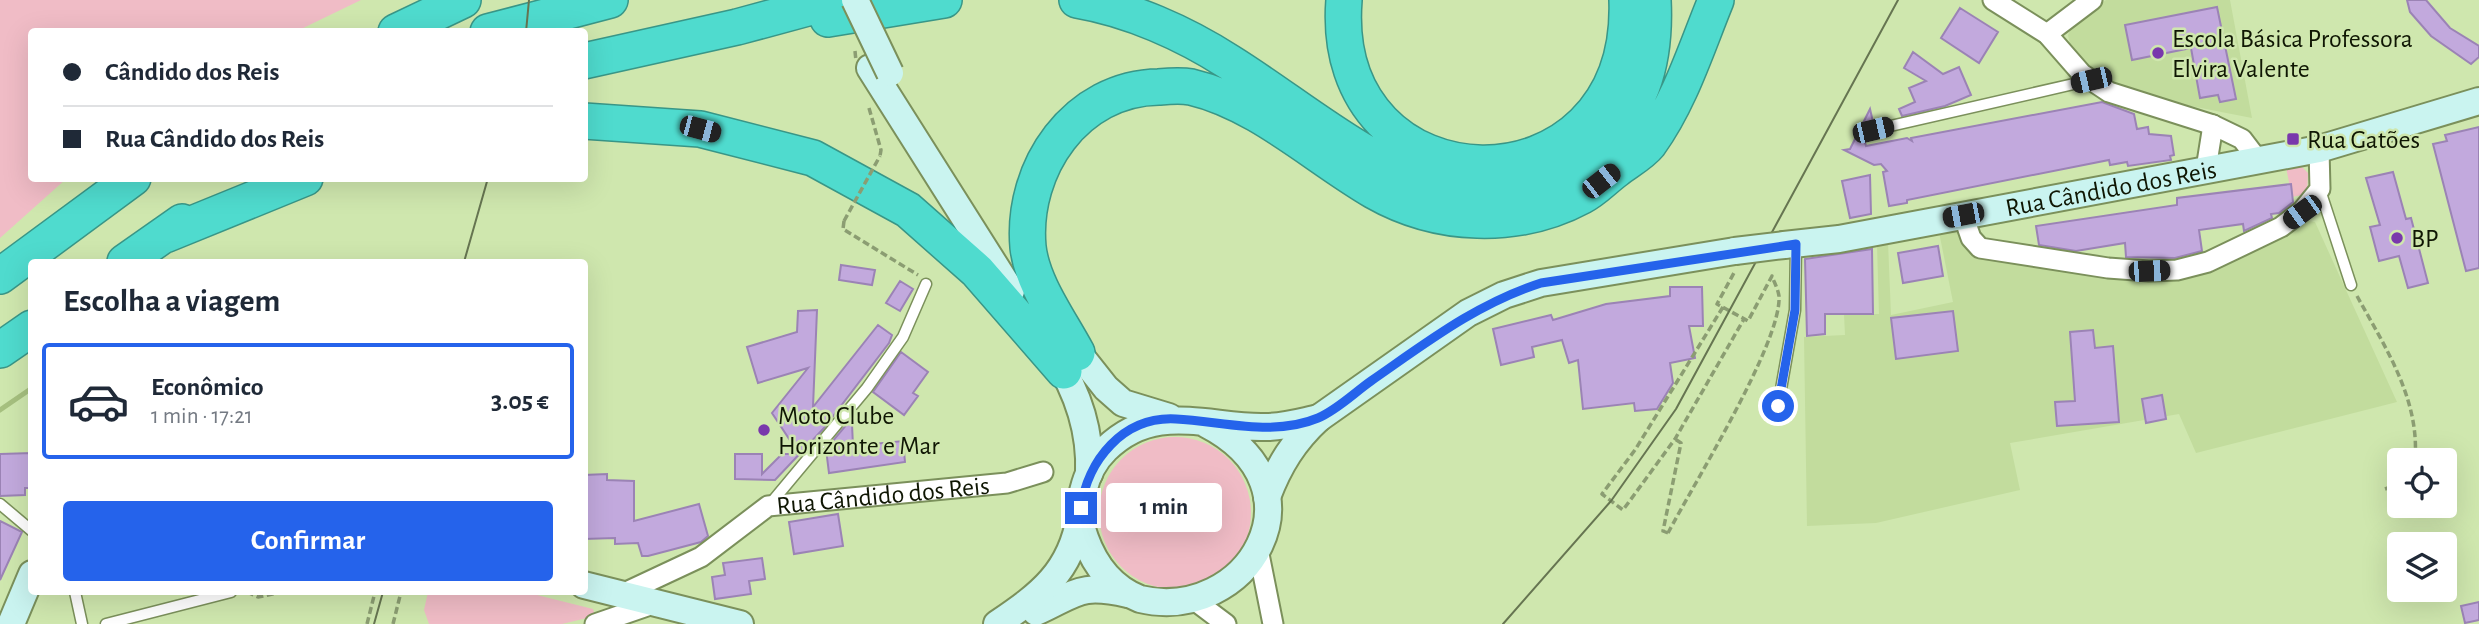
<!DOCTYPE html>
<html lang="pt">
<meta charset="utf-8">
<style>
:root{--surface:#fff;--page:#f2f2f3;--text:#1f2937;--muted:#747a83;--line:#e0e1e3;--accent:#2563eb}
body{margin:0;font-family:"Alegreya Sans",sans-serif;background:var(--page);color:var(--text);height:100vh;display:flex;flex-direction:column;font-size:26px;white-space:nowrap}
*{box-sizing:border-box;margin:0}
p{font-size:23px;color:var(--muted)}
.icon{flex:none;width:38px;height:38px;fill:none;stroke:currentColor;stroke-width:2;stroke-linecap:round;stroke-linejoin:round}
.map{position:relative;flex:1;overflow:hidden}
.drawer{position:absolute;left:28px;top:259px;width:560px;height:336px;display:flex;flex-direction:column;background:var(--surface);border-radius:7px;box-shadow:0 7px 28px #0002}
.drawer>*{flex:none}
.guide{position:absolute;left:28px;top:28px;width:560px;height:154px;border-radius:7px;box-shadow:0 7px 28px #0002;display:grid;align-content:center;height:154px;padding:0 35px;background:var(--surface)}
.controls{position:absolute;left:2387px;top:448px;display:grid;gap:14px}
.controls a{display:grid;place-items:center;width:70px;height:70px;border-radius:7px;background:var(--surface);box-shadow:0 7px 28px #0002;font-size:35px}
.end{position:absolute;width:32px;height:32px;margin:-16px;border:9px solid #2563eb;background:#fff;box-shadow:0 0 0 4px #fff}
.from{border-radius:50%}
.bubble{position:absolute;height:49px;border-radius:7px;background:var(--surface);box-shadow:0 7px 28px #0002;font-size:23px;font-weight:700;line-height:49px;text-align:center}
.car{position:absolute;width:21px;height:42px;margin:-21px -10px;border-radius:9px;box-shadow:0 0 5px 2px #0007;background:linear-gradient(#222 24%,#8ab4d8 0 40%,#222 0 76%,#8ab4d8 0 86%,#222 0)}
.guide b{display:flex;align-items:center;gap:24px;height:66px;font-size:26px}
.guide b+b{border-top:2px solid var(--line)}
.guide i{width:18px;height:18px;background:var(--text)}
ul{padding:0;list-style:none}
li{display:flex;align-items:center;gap:21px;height:116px;margin:0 14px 10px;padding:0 21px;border:4px solid transparent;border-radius:7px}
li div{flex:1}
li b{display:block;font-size:26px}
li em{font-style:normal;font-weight:700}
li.selected{border-color:var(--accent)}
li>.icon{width:63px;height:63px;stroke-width:1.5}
h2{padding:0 35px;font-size:32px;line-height:84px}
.button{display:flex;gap:14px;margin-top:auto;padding:14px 35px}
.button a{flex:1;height:80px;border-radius:7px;background:var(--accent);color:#fff;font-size:28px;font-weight:700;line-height:80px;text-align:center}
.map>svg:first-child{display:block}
.built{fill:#c2dc9d}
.green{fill:#f0bcc6}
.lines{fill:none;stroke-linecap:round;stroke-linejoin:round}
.stream{stroke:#a6c07f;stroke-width:5}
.building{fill:#c2a9dd;stroke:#9b83b5;stroke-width:2}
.service-casing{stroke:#7b905b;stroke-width:13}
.minor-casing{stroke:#7b905b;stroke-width:23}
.secondary-casing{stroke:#7b905b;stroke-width:30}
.motorway-casing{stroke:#399687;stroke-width:38}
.path{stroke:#8b9d72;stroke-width:3.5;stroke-dasharray:7 3.5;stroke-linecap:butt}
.service{stroke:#fff;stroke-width:10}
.minor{stroke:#fff;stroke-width:19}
.secondary{stroke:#caf4f0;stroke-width:26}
.motorway{stroke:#4fdbce;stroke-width:35}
.tram{stroke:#667551;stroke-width:2}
.secondary-bridge-casing{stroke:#7b905b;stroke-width:30;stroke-linecap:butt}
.path-bridge{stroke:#8b9d72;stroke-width:3.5;stroke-dasharray:7 3.5;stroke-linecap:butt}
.secondary-bridge{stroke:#caf4f0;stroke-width:26}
.route{stroke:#2563eb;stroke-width:9}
.poi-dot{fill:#7938ac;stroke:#cfe7ae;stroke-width:2.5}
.labels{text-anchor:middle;stroke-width:5;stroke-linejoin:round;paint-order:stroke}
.poi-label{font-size:26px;fill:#0f1603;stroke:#cfe7ae;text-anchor:start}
.street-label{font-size:26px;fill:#0f1603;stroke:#cfe7ae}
</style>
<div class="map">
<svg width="2479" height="624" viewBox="0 0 2479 624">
<rect width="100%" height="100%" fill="#cfe7ae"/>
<path class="built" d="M2106 0H2230L2252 118 2155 99 2112 81 2081 62 2070 45 2068 35 2073 24Z
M2301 220 2315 222 2397 402 2196 453 2179 414 2010 443 2020 490 1876 523 1807 526 1804 337 1845 335 1844 314H1879L1877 244 1888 242 1891 315 1953 302 1939 232 1946 230 1960 233 1969 252 2142 279Z"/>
<path class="green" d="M0 0H361L297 31 32 32V178L66 179 0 238Z
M2301 166 2308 173 2307 194 2292 197 2286 167Z
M1099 513a76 76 0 1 1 152 0a76 76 0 1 1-152 0Z
M428 592H525L593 609 595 616 562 624H429L424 610Z"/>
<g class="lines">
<path class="stream" d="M0 410 32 388"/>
</g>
<path class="building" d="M2407 0H2426L2450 28 2479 46V57L2471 64 2431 36 2410 12Z
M2217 7 2236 99 2220 102 2218 95 2200 98 2191 48 2132 60 2125 25Z
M1960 8 1998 32 1979 63 1941 38Z
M1913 52 1943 74 1959 67 1971 95 1945 106 1902 116 1899 109 1915 102 1909 88 1926 81 1904 68Z
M2102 102 2134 114 2137 129 2148 127 2149 134 2171 136 2174 155 2170 156 2171 160 2128 166 2127 162 2110 165 2109 160 1907 200V203L1889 206 1883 172 1887 171 1881 164 1874 165 1844 150 1850 149 1870 109 1873 122 1866 128 1870 137 1864 139 1866 146 1907 138 1912 141 1911 138Z
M2479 127V268L2466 271 2433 144 2447 141 2445 135Z
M2393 172 2406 219 2411 218 2428 283 2408 288 2399 256 2379 261 2370 227 2380 225 2366 178Z
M1870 175 1871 214 1850 218 1842 181Z
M2291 184 2293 202 2279 213 2271 214 2272 218 2244 231 2243 224 2199 230 2202 251 2175 258 2126 257 2125 243 2076 251 2039 245 2036 226 2177 205V198Z
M1938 246 1943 276 1903 283 1898 253Z
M1872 249 1873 314H1825V334L1807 336 1805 259Z
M841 265 875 270 872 285 839 280Z
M900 281 913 289 900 311 886 303Z
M1670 287H1702L1703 326H1689L1695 358 1670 363 1673 383 1657 409 1635 411 1634 403 1583 409 1578 360 1569 363 1562 340 1532 347 1534 357 1501 365 1493 329 1551 315 1553 320 1606 304 1670 296Z
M817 310 813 407 878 325 892 335 889 343 824 428 775 480 735 479V454H762V474L782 454H799L772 413 808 368 758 383 747 347 797 332 798 311Z
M1953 311 1958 351 1896 359 1891 318Z
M2093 330 2095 348 2113 346 2119 422 2057 426 2055 402 2075 401 2070 332Z
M901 352 928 372 913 393 918 396 904 415 873 392Z
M2162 395 2166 419 2146 423 2142 399Z
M847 424H852L853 446 903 441 905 462 829 473 826 449Z
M32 453V488H25V495L0 496V454Z
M607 474V480L634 481V521L699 504 708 536 701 542 648 556H642L638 543 615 544V538L584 539V475Z
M838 514 843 546 794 554 789 522Z
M0 521 22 532 0 580Z
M762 558 765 579 749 581 751 594 715 599 712 577 725 575 723 563Z
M2479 602V620L2465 623 2461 606Z"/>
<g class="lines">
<defs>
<path id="service" d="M1873 130 2091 80
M2320 190 2351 285
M1778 406 1795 310 1796 244
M771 503 867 388 903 337 926 284
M0 504 32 531
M75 592 82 624
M106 624 231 592"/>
<g id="minor">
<path d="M1993 0 2047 34 2082 74 2109 92 2213 125 2242 139 2258 160"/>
<path d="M2047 34 2092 0"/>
<path d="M2206 169 2213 125"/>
<path d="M1963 215 1971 238 1980 248 2108 268 2149 271 2177 270 2208 262 2281 227 2302 211 2320 189 2319 149"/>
<path d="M1259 554 1273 624"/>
<path id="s1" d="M622 594 701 557 768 506 1007 483 1043 472"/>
<path d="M1198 603 1226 624"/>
<path d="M595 624 656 603"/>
</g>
<g id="secondary">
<path d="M870 68 1011 291"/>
<path id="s2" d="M1784 245 1839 239 2319 149 2479 101"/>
<path d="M1068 340 1106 388 1123 403 1169 417"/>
<path d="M1054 355C1078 392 1091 430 1089 474"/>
<path d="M1206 424C1330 488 1247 624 1140 599 1112 588 1095 566 1085 538 1074 510 1084 470 1106 449 1153 403 1203 426 1261 427 1281 428 1300 422 1319 418"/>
<path d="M1267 497C1279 465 1294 441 1319 418L1468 313 1504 295 1541 283 1735 251"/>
<path d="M584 585 740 624"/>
<path d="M1036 612C1078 593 1079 583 1128 594"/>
<path d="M11 624 32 574"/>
<path d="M997 624C1040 595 1071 572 1080 517"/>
</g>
<path id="motorway" d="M1077 0C1130 9 1184 33 1229 62 1343 133 1453 251 1589 154 1642 116 1656 62 1653 0
M1344 0C1327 214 1635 221 1627 0
M828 19 944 0
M396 32 463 0
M488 32 610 0
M584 61 737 27 837 0
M584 121 700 129 813 158 908 210 977 271 1064 371
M165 235 305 178
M125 262 182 222
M0 276 133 178
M0 350 32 328
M1077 353C1060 321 1032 284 1028 247 1021 168 1076 88 1159 87 1169 86 1181 85 1191 87 1259 103 1314 156 1374 191 1437 227 1517 231 1582 196 1594 190 1605 178 1616 170 1626 162 1641 154 1649 144 1680 101 1696 49 1716 0"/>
</defs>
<use href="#service" class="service-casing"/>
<use href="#minor" class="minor-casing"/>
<use href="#secondary" class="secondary-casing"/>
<use href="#motorway" class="motorway-casing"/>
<path class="path" d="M869 108 881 150 880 156
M844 221 843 229 918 275
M2357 296C2385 347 2420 399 2415 460
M1723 307 1635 450 1602 494 1623 510 1675 439 1744 319
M2385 489 2399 484
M1668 533C1693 485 1782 342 1779 296 1778 289 1774 282 1772 276L1748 321 1717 304 1735 271
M1668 533 1663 531 1681 443 1675 439
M247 592 258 597 283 592
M367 624 375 592
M393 624 401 592"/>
<use href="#service" class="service"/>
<use href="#minor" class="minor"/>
<use href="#secondary" class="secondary"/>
<use href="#motorway" class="motorway"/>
<path class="tram" d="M526 32 529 0
M464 262 488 178
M374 624 383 592
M1503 624 1611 501 1676 409 1898 0"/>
<defs>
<path id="secondary-bridge" d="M855 0 890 73
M1735 251 1784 245"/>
</defs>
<use href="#secondary-bridge" class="secondary-bridge-casing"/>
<path class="path-bridge" d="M855 51 856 61
M844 221 880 156"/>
<use href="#secondary-bridge" class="secondary-bridge"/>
</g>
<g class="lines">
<path class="route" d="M1081 508C1087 461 1123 416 1176 419 1222 421 1273 437 1318 418 1337 410 1354 393 1371 381 1426 343 1476 304 1541 283L1796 244 1795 310 1778 406"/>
</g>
<g class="poi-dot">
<circle cx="2158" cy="53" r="7"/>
<rect x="2286" y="132" width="14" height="14" rx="3.5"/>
<circle cx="2397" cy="238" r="7"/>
<circle cx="764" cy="430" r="7"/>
</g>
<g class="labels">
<g class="poi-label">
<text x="2172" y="47">Escola Básica Professora<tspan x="2172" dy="30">Elvira Valente</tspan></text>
<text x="2307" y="148">Rua Gatões</text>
<text x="2411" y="247">BP</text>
<text x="778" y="424">Moto Clube<tspan x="778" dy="30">Horizonte e Mar</tspan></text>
</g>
<g class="street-label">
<text dy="9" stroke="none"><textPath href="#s2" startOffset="332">Rua Cândido dos Reis</textPath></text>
<text dy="9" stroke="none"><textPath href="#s1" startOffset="287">Rua Cândido dos Reis</textPath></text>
</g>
</g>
</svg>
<div class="controls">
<a><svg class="icon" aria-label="locate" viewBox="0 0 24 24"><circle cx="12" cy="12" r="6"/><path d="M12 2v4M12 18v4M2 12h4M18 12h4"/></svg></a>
<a><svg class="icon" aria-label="layers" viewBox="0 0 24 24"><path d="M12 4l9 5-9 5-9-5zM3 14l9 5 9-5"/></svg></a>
</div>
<i class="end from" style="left:1778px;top:406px"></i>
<i class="end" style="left:1081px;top:508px"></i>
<div class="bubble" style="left:1106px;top:483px;width:116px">1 min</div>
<i class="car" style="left:2091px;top:80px;rotate:257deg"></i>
<i class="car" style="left:700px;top:129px;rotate:105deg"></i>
<i class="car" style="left:1873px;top:130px;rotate:77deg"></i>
<i class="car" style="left:1601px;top:181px;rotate:52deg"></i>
<i class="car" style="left:2302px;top:212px;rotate:234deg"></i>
<i class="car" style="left:1963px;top:215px;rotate:259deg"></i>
<i class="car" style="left:2149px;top:271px;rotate:88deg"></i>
<div class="guide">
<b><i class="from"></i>Cândido dos Reis</b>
<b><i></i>Rua Cândido dos Reis</b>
</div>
<section class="drawer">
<h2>Escolha a viagem</h2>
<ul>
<li class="selected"><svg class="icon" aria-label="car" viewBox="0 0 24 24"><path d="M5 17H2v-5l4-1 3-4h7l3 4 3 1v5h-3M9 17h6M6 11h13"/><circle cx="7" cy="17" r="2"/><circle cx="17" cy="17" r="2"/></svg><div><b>Econômico</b><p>1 min · 17:21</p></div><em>3.05 €</em></li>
</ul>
<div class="button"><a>Confirmar</a></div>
</section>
</div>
